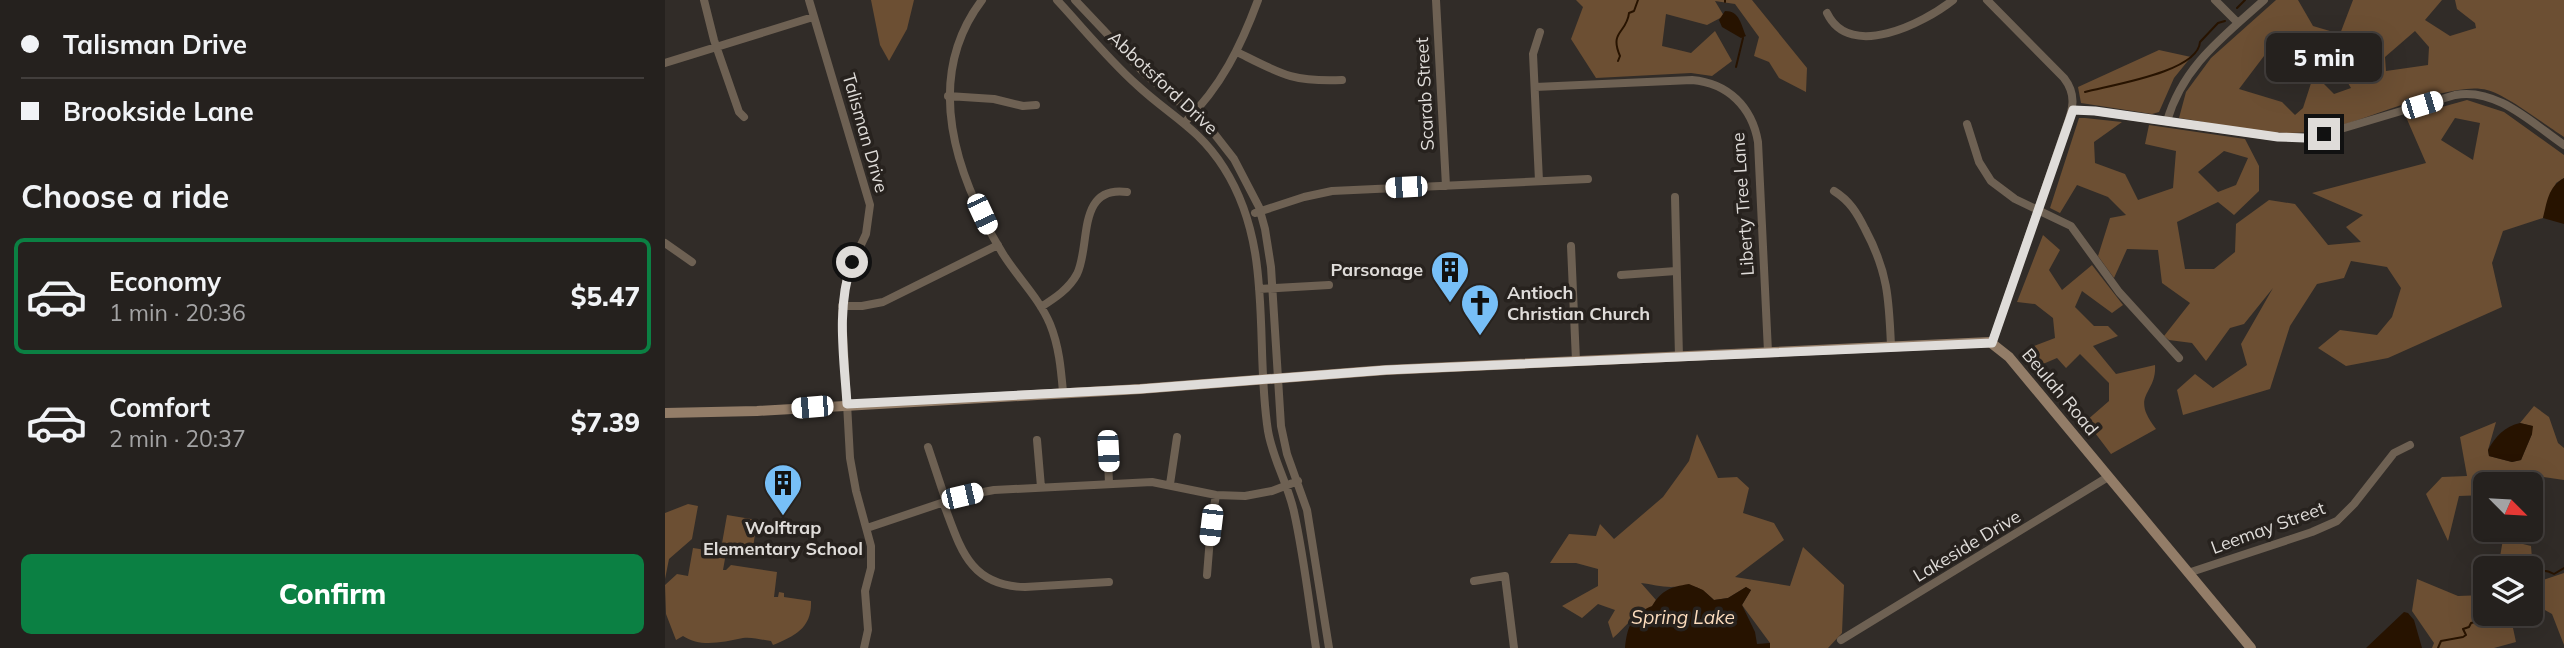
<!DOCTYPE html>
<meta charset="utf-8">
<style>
:root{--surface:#25211e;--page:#312e2b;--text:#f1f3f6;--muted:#a3a3a4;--line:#423e3c;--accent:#0b8043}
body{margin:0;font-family:Mulish,sans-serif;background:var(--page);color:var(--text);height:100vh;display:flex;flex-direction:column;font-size:26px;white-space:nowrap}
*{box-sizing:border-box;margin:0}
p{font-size:23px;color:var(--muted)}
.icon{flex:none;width:38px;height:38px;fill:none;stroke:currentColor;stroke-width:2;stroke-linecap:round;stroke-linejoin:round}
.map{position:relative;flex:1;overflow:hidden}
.details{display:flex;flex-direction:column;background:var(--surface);width:665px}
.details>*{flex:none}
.banner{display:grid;align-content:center;height:154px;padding:0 21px;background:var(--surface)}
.needle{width:46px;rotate:114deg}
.controls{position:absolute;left:1808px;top:472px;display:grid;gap:14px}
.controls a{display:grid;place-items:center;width:70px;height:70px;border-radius:10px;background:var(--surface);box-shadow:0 7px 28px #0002,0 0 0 2px var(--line);font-size:35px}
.end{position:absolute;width:32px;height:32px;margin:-16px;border:9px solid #dfdcd9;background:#111;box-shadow:0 0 0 4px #111}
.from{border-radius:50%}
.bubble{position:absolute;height:49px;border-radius:10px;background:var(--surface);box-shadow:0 7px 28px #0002,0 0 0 2px var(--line);font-size:23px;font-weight:800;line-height:49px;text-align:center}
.car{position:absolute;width:21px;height:42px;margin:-21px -10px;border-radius:9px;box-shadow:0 0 5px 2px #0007;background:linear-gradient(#fff 24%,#345 0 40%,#fff 0 76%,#345 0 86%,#fff 0)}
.banner b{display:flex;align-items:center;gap:24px;height:66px;font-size:26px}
.banner b+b{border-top:2px solid var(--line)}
.banner i{width:18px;height:18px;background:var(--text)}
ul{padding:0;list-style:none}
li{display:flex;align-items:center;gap:21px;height:116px;margin:0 14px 10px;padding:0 7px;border:4px solid transparent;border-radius:10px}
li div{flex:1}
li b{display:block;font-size:26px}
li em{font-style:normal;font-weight:800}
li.selected{border-color:var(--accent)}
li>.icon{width:63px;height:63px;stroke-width:1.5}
h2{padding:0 21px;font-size:32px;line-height:84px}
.action{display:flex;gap:14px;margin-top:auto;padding:14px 21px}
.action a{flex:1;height:80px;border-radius:10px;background:var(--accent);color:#fff;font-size:28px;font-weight:800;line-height:80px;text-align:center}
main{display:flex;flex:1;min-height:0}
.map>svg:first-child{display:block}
.green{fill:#6c4f33;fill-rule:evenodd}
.water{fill:#271300}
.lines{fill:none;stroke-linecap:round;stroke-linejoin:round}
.stream{stroke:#271300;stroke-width:2}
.minor{stroke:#6e6153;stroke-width:8}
.secondary{stroke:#937d68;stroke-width:10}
.route{stroke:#dfdcd9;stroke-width:9}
.labels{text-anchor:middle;stroke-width:7;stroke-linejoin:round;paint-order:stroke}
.street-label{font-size:18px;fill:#dfdcd9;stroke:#27221e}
.poi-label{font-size:18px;font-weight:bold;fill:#dfdcd9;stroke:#27221e;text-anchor:end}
.water-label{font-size:19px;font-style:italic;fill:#fcdcbd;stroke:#27221e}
</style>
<main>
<section class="details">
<div class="banner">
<b><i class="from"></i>Talisman Drive</b>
<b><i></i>Brookside Lane</b>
</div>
<h2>Choose a ride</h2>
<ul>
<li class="selected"><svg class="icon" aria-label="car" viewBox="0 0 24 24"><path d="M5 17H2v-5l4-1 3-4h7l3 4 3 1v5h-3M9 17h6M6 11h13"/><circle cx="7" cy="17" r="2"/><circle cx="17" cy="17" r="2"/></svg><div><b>Economy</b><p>1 min · 20:36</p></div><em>$5.47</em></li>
<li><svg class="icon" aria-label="car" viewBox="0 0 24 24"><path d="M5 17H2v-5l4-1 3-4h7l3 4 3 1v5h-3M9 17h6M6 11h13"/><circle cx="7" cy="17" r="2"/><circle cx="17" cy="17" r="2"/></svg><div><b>Comfort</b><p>2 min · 20:37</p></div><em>$7.39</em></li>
</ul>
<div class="action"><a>Confirm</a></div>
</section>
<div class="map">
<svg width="1899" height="648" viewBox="0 0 1899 648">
<rect width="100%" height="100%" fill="#312c28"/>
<path class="green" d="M206 0H249L242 29 224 61 215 45Z
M911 0H1087L1142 68 1141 92 1114 78 1104 62 1089 56 1094 37 1070 4 1050 1 1059 16 1042 25 1001 14 997 46 1026 53 1050 31 1067 61 1047 76 1026 73 931 78 906 39 918 7Z
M1611 0H1633L1648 26 1675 34 1688 0H1777L1760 20 1785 36 1811 28 1810 23 1792 9 1790 0H1899V137C1880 125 1842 95 1822 90 1788 80 1700 121 1662 129 1613 140 1562 125 1514 118L1521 92 1546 58ZM1750 31 1764 47 1763 65 1721 71 1720 57ZM1599 56 1634 67 1671 63 1686 88 1669 94 1649 74 1638 108 1630 115 1617 102 1574 89Z
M1494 50 1526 57 1509 78 1494 112 1487 114 1416 103 1413 87Z
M1802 100 1839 112 1899 155V178L1891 183 1878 218 1838 231 1827 263 1837 307 1723 358 1681 366 1653 348 1675 330 1712 335 1727 317 1736 288 1722 267 1686 261 1679 278 1652 284 1625 326 1605 389 1518 415 1512 390 1530 374 1548 388 1582 365 1576 344 1608 288 1579 324 1565 328 1541 361 1527 343 1504 340 1499 336 1525 303 1497 283 1493 250 1462 249 1449 278 1433 256 1445 218 1461 215 1443 197 1412 185 1395 213 1385 208 1414 118H1420L1457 122 1429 142 1430 163 1460 174 1473 200 1508 188 1511 151 1480 144 1484 125 1580 139 1594 166V191L1569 215 1553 202 1512 222 1520 269H1549L1570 252 1571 224 1604 200 1630 204 1663 245 1696 242 1681 227 1698 215 1647 193 1761 163 1741 117ZM1790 118 1815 123 1808 160 1776 140ZM1559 151 1583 158 1571 185 1553 192 1533 172Z
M1378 235 1395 250 1384 270 1397 290 1427 265 1458 305 1447 313 1417 291 1410 307 1429 326H1443L1453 336 1428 346 1451 374 1490 365C1492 395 1464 394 1491 429L1446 454 1421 421 1444 401V383L1415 354 1401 368 1392 358 1371 367 1361 349 1390 338 1388 318 1370 304 1352 302Z
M1869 406 1884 417 1893 443 1899 448V480L1838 471 1830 485H1820V495L1794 496 1783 541 1761 494 1777 477 1802 476 1795 437 1831 422 1823 450 1824 456 1847 462 1856 460 1867 434V426L1855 423Z
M1032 434 1053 478 1072 477 1084 488 1078 513 1109 523 1119 540 1070 577 1125 586 1138 547 1179 585 1177 633 1163 648H1105V643L1077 605 1086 590 1081 587 1063 598 1049 600C1029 582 1030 587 1006 587 996 587 986 584 976 583L991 600 987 607C970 612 962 626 948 638L943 622 950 610 933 604 917 618 897 606 933 586V569L911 563H885L904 534 931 536 935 524 949 539 998 497 1024 461Z
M23 504 33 506 27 539 4 559 0 579V513Z
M62 515 92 520 87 555 56 549Z
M1838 539 1866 546 1869 583 1899 573V645L1887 614 1866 602V569H1833Z
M28 548 61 553 58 570H61L66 565 112 572 109 597H113L114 592 119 593V597L146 601C147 628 130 636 108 645L106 641C97 640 88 637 78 638 57 642 36 648 18 636L11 640 1 614 0 585 12 574 23 576Z
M1752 579 1793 596 1820 595V614H1845L1851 642 1829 648H1767L1769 643 1747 611Z"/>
<path class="water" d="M1060 11C1075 11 1076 25 1081 36L1076 38 1057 27 1054 20Z
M1899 178V224L1878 218C1882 202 1883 187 1899 178Z
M1855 423 1868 426 1867 434 1856 460 1847 462 1824 456 1823 450C1830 437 1840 426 1855 423Z
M1024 584 1038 590 1049 600 1063 598 1081 587 1086 590 1077 605 1090 632 1092 644 1105 643V648H960C962 627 967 614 987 606 997 590 1005 587 1024 584Z
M1739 612 1743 613 1749 620 1757 648H1701Z"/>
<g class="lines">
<path class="stream" d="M1060 2V0
M1572 8 1580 0
M953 61 955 56C944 31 962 33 964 13L969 11 973 0
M1071 67 1078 38
M1420 92C1446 85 1533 72 1535 42L1553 23 1560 21
M1866 575C1874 570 1880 569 1889 574L1899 568
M1773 648 1776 641 1798 637 1801 635 1798 629 1804 627 1806 623 1818 620 1820 614"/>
<path class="minor" d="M39 0 49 40 74 112 79 117
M144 0 205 205 201 234 182 275 177 313 185 458 191 491 206 546V568L200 591 203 630 199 648
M317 0C257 79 291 177 338 254 353 278 374 298 385 324 394 346 396 369 398 392
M392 0C418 28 443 59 472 85 504 115 534 128 559 168 610 248 589 343 603 431 608 460 623 484 629 512 639 557 644 603 651 648
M410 0 481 75 544 127 569 159 594 207 600 229 606 267 616 426 622 454 642 510 664 648
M771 0 781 186
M1322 0 1399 78C1412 95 1408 109 1401 128L1327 343
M1550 0 1573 23
M1162 13C1185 61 1259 23 1288 0
M572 52C616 74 627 82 677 80
M0 63 148 17
M870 87 1027 80C1063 83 1087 107 1093 142L1103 352
M283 96 329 99 358 106 371 105
M1408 110 1429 111 1613 137 1640 138 1659 134 1790 95C1831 87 1867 123 1899 145
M1502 121C1518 66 1558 37 1599 0
M520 122C556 87 576 46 593 0
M1302 124 1314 162 1326 181 1350 199 1406 226 1454 292 1514 358
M874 181 868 54 875 32
M1169 191C1185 201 1192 213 1200 229 1223 272 1224 299 1226 346
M1010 197 1014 357
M590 213 639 197 667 191 923 179
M0 243 27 262
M906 246 911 361
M956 275 1011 271
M594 289 664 285
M177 306H197L218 302 333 245
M376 307C390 298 404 289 412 274 426 246 411 185 462 192
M442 436 444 483
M372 440 376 487
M263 447 281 501
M505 484 512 437
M278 502C295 546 303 586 360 587L444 582
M202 528 297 496 329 490 487 482 551 495 580 496 607 491 633 481
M1523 573 1647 532 1672 521 1689 504 1729 453 1745 445
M542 575 546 525 551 495
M809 581 840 576 849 648
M1176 640 1443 477"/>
<path class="secondary" d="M0 413 92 411 475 389 721 370 1325 342 1344 357 1586 648"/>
</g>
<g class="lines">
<path class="route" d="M187 262C171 308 179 357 182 404L475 389 721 370 1327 343 1408 110 1430 111 1613 137 1640 138 1659 134"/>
</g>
<defs>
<symbol id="building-pin" viewBox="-11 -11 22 30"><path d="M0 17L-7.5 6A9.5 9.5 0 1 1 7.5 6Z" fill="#77bff7" stroke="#27221e"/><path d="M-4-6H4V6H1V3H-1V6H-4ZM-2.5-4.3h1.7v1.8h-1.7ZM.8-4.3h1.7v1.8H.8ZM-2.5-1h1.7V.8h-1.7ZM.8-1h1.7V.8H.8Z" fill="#111"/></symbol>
<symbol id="church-pin" viewBox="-11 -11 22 30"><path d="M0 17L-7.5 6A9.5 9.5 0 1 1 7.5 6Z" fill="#77bff7" stroke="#27221e"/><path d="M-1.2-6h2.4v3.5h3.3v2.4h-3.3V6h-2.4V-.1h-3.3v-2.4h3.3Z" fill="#111"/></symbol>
</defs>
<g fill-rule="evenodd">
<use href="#building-pin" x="763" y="248" width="44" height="60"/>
<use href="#church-pin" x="793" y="281" width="44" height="60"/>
<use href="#building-pin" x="96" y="461" width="44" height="60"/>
</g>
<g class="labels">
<g class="street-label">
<text transform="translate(498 83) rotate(43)" y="6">Abbotsford Drive</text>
<text transform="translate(760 94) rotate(-93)" y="6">Scarab Street</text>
<text transform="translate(200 133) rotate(74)" y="6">Talisman Drive</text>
<text transform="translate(1078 204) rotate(-94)" y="6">Liberty Tree Lane</text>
<text transform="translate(1395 392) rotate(50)" y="6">Beulah Road</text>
<text transform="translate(1603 528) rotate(-20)" y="6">Leemay Street</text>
<text transform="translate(1302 546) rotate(-31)" y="6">Lakeside Drive</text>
</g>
<g class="poi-label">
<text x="758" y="276">Parsonage</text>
<text x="842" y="299" text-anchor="start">Antioch<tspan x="842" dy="21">Christian Church</tspan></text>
<text x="118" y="534" text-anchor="middle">Wolftrap<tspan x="118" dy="21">Elementary School</tspan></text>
</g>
<g class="water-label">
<text x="1018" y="624">Spring Lake</text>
</g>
</g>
</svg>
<div class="controls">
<a><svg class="needle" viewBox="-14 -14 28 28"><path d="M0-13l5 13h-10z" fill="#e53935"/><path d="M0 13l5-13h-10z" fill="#a3a3a4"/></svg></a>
<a><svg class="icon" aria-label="layers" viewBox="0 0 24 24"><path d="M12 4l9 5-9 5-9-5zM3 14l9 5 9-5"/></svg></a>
</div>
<i class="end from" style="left:187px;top:262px"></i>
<i class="end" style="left:1659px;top:134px"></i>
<div class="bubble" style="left:1601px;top:33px;width:116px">5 min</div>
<i class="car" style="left:1757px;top:105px;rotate:73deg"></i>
<i class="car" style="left:741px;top:187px;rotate:267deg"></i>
<i class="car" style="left:317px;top:214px;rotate:155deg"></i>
<i class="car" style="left:147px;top:407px;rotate:265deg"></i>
<i class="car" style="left:443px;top:451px;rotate:177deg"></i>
<i class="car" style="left:297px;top:496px;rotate:77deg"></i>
<i class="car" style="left:546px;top:525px;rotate:187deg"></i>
</div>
</main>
